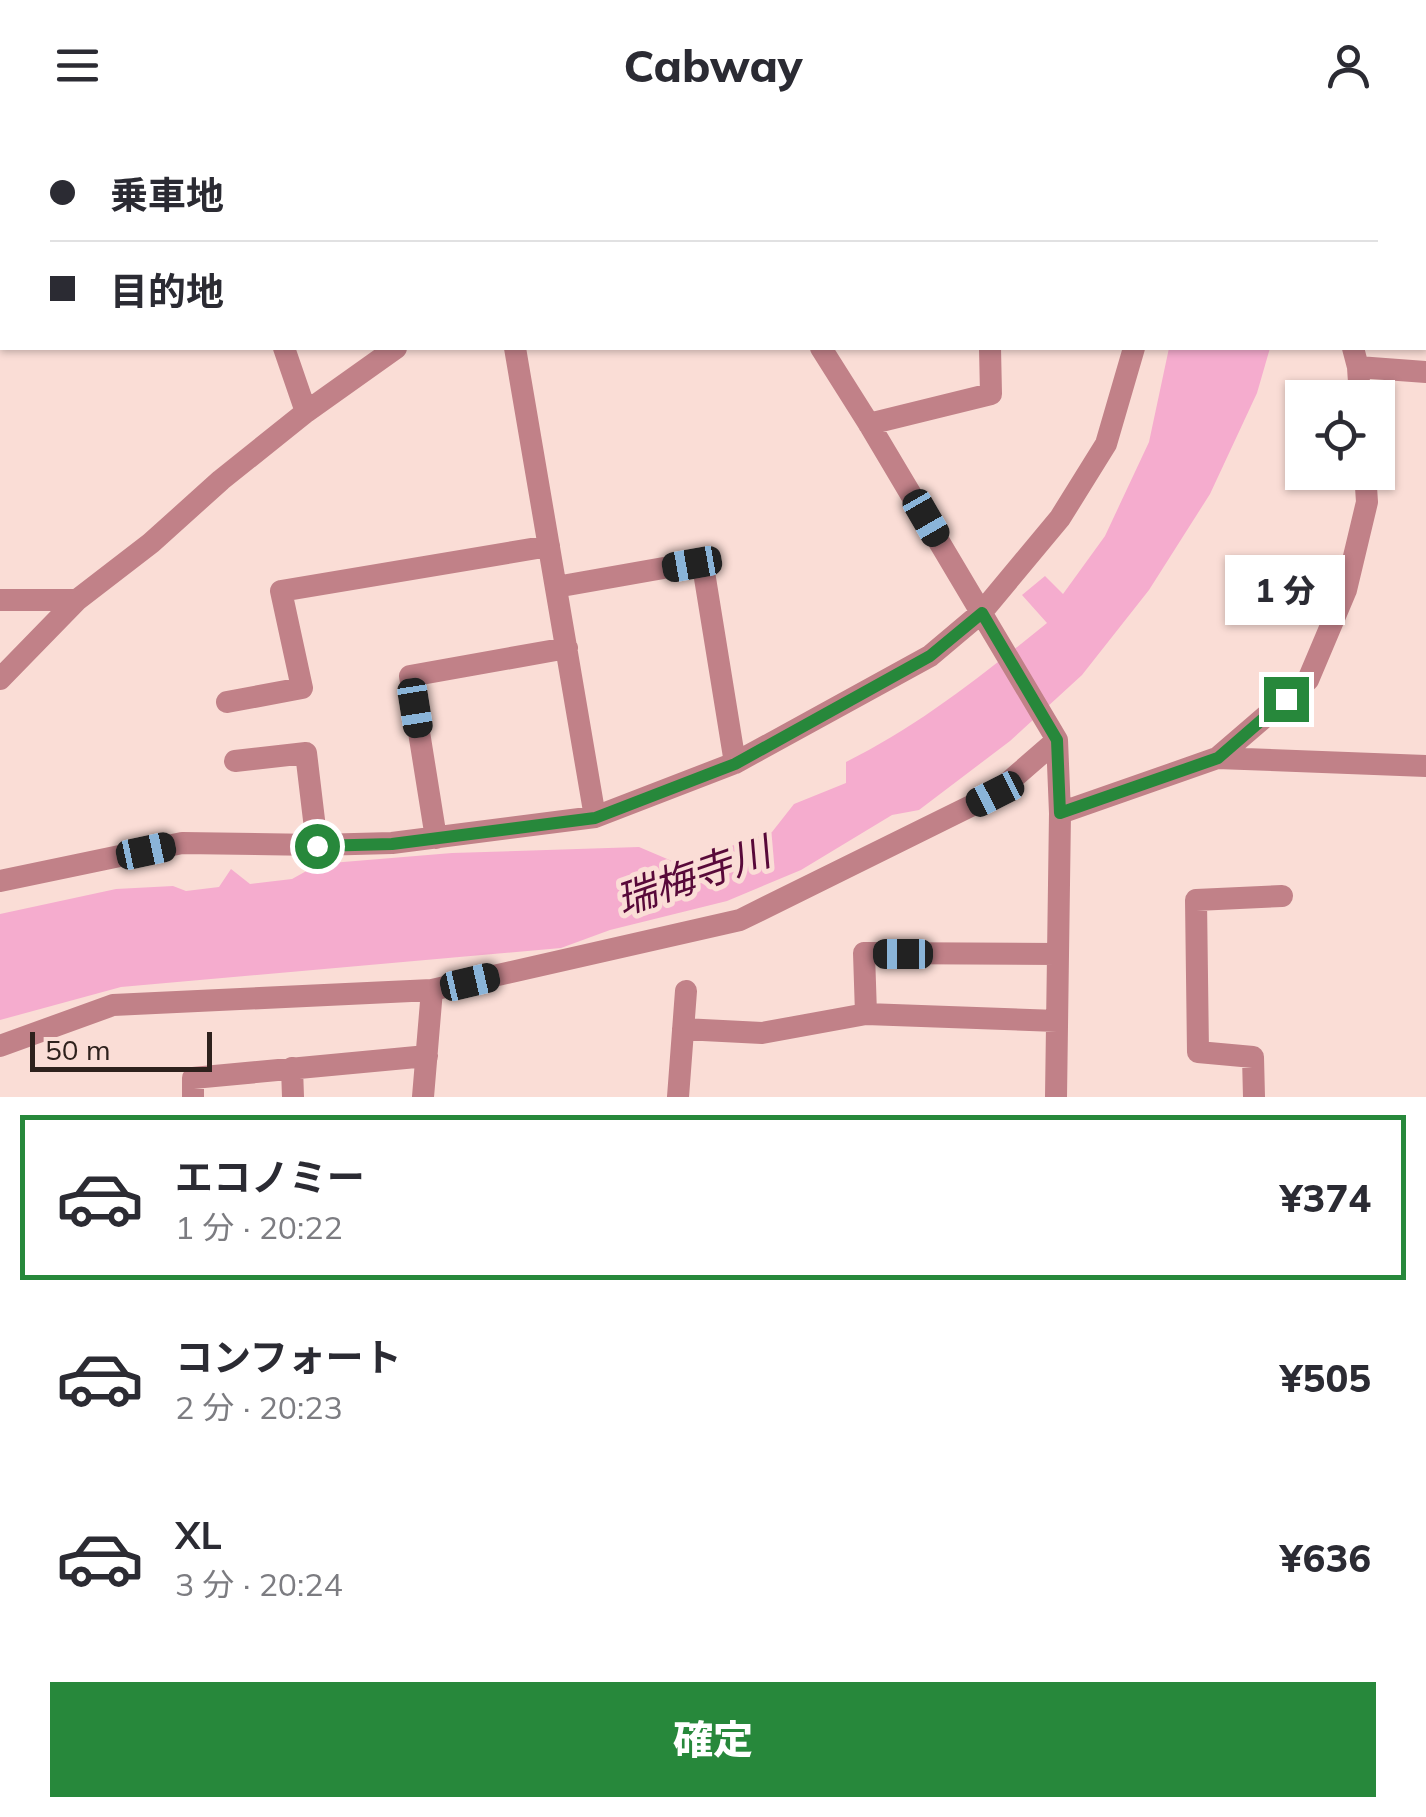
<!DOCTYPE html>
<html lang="ja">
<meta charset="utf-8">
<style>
:root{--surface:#fff;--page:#f7f7f7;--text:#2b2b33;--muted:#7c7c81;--line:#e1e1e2;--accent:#27883b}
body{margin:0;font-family:Mulish,"Noto Sans JP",sans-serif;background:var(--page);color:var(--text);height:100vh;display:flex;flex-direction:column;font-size:38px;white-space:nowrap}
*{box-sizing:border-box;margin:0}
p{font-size:32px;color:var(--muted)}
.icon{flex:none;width:55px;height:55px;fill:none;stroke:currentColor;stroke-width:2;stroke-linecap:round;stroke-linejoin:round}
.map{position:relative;height:967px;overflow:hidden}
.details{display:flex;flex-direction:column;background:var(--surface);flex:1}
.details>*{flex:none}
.guide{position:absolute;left:0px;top:0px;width:1428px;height:220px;box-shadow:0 2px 8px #0004;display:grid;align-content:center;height:220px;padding:0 50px;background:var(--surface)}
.tools{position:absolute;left:1285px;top:250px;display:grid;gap:20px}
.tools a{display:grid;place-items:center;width:110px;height:110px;border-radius:0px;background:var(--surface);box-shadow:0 2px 8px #0004;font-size:50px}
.scale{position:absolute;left:30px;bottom:25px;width:182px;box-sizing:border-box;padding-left:10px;border:5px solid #2e211d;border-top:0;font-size:28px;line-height:35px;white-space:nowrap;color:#2e211d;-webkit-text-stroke:8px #faddd6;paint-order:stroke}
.end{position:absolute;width:45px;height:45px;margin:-22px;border:12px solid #27883b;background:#fff;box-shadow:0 0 0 5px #fff}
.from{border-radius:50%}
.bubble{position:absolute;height:70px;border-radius:0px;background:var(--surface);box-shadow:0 2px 8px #0004;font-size:32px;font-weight:800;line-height:70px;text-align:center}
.car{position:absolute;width:30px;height:60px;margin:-30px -15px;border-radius:12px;box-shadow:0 0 8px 2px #0007;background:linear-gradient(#222 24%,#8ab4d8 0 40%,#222 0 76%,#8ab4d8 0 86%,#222 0)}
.guide b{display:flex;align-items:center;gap:35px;height:95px;font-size:38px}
.guide b+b{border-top:2px solid var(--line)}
.guide i{width:25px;height:25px;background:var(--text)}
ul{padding:18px 0 0;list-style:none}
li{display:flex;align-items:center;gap:30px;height:165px;margin:0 20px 15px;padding:0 30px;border:5px solid transparent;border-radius:0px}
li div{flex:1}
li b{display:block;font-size:38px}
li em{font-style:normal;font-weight:800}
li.on{border-color:var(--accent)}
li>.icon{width:90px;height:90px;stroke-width:1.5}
.cta{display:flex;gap:20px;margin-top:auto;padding:20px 50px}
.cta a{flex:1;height:115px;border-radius:0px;background:var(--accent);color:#fff;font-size:40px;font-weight:800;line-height:115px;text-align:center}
header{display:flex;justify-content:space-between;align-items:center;height:130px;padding:0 50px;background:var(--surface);font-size:45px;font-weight:800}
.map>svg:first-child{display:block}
.water{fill:#f5acce}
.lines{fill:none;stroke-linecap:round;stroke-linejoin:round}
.street{stroke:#c18188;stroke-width:22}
.route{stroke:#27883b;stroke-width:12}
.labels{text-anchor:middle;stroke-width:10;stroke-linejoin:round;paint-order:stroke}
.water-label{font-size:40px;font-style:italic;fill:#580939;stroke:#faddd6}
</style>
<header><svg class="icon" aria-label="menu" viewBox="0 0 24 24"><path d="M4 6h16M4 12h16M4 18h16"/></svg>Cabway<svg class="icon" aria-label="person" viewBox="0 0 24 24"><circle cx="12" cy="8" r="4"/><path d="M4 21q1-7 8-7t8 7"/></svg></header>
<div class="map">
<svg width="1426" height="967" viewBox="0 0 1426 967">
<rect width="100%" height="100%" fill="#faddd6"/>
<path class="water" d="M1169 218H1270L1257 263 1210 364 1149 460 1082 545 1010 611 919 680 892 685 801 740 727 771 610 800 561 818 121 857 0 890V784L116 759 173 756 186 761 219 757 231 739 250 754 292 749 319 734 452 723 639 717 679 734 772 702 794 674 846 653V632C919 596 984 544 1047 493L1022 465 1045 446 1063 464 1105 406 1149 312Z"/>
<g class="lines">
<path class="street" d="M195 0 197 2
M634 0 635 2
M1009 0 1010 2
M1324 0V2H1342
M1176 2V0
M0 131H2
M284 218 306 282
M515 218 595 687
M821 218 869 294 1057 610 1060 683 1056 967
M1353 218 1358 237 1360 268
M1358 237 1426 242
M869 294 991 264 990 218
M556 457 692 433 704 442 735 633
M0 470H77
M0 549 77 470 151 413 221 350 306 282 396 218
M227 572 302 558 281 461 549 416
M1217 628 1426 636
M235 631 306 623 317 715
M1060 683 1217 628 1308 550 1346 460 1367 372 1365 342
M436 708 410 546 567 518
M0 751 182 713 317 715 392 713 595 687 735 633 930 526 981 483 1060 388 1106 314 1134 218
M866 884 864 823 1058 824
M683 899 762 903 866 884 1057 891
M0 916 113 875 432 860 740 790 995 664 1057 610
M292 938 293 967
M193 967V948L427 926
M423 967 432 860
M678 967 686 861
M1254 967 1253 927 1198 922 1196 770 1282 766"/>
</g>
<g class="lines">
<path class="route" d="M317 716 392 714 595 688 735 634 930 526 982 483 1057 610 1060 683 1218 628 1286 569"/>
</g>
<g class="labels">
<g class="water-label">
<text transform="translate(693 746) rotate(-19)" y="14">瑞梅寺川</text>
</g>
</g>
</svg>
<div class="tools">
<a><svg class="icon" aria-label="locate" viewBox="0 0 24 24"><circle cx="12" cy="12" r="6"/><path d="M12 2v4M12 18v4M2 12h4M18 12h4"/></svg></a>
</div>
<div class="scale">50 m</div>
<i class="end from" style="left:317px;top:716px"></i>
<i class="end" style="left:1286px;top:569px"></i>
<div class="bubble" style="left:1225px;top:425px;width:120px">1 分</div>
<i class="car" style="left:926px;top:388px;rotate:150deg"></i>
<i class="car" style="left:692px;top:434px;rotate:260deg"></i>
<i class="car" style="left:415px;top:578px;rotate:171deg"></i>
<i class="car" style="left:995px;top:664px;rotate:243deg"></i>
<i class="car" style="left:146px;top:721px;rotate:78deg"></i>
<i class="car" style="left:903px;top:824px;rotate:270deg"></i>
<i class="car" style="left:470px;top:852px;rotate:77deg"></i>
<div class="guide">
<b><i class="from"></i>乗車地</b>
<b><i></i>目的地</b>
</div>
</div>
<section class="details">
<ul>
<li class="on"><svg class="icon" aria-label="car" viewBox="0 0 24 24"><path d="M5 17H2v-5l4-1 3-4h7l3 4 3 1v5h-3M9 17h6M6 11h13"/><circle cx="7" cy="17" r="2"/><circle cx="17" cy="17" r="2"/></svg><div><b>エコノミー</b><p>1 分 · 20:22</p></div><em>¥374</em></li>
<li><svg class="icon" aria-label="car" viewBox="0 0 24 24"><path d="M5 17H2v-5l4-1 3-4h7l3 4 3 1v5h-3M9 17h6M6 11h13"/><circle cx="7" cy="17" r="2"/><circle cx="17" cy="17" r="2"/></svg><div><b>コンフォート</b><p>2 分 · 20:23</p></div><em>¥505</em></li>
<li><svg class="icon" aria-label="car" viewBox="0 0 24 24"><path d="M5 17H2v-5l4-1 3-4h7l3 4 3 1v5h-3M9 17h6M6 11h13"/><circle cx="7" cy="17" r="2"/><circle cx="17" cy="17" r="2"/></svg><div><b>XL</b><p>3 分 · 20:24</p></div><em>¥636</em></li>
</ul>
<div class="cta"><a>確定</a></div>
</section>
